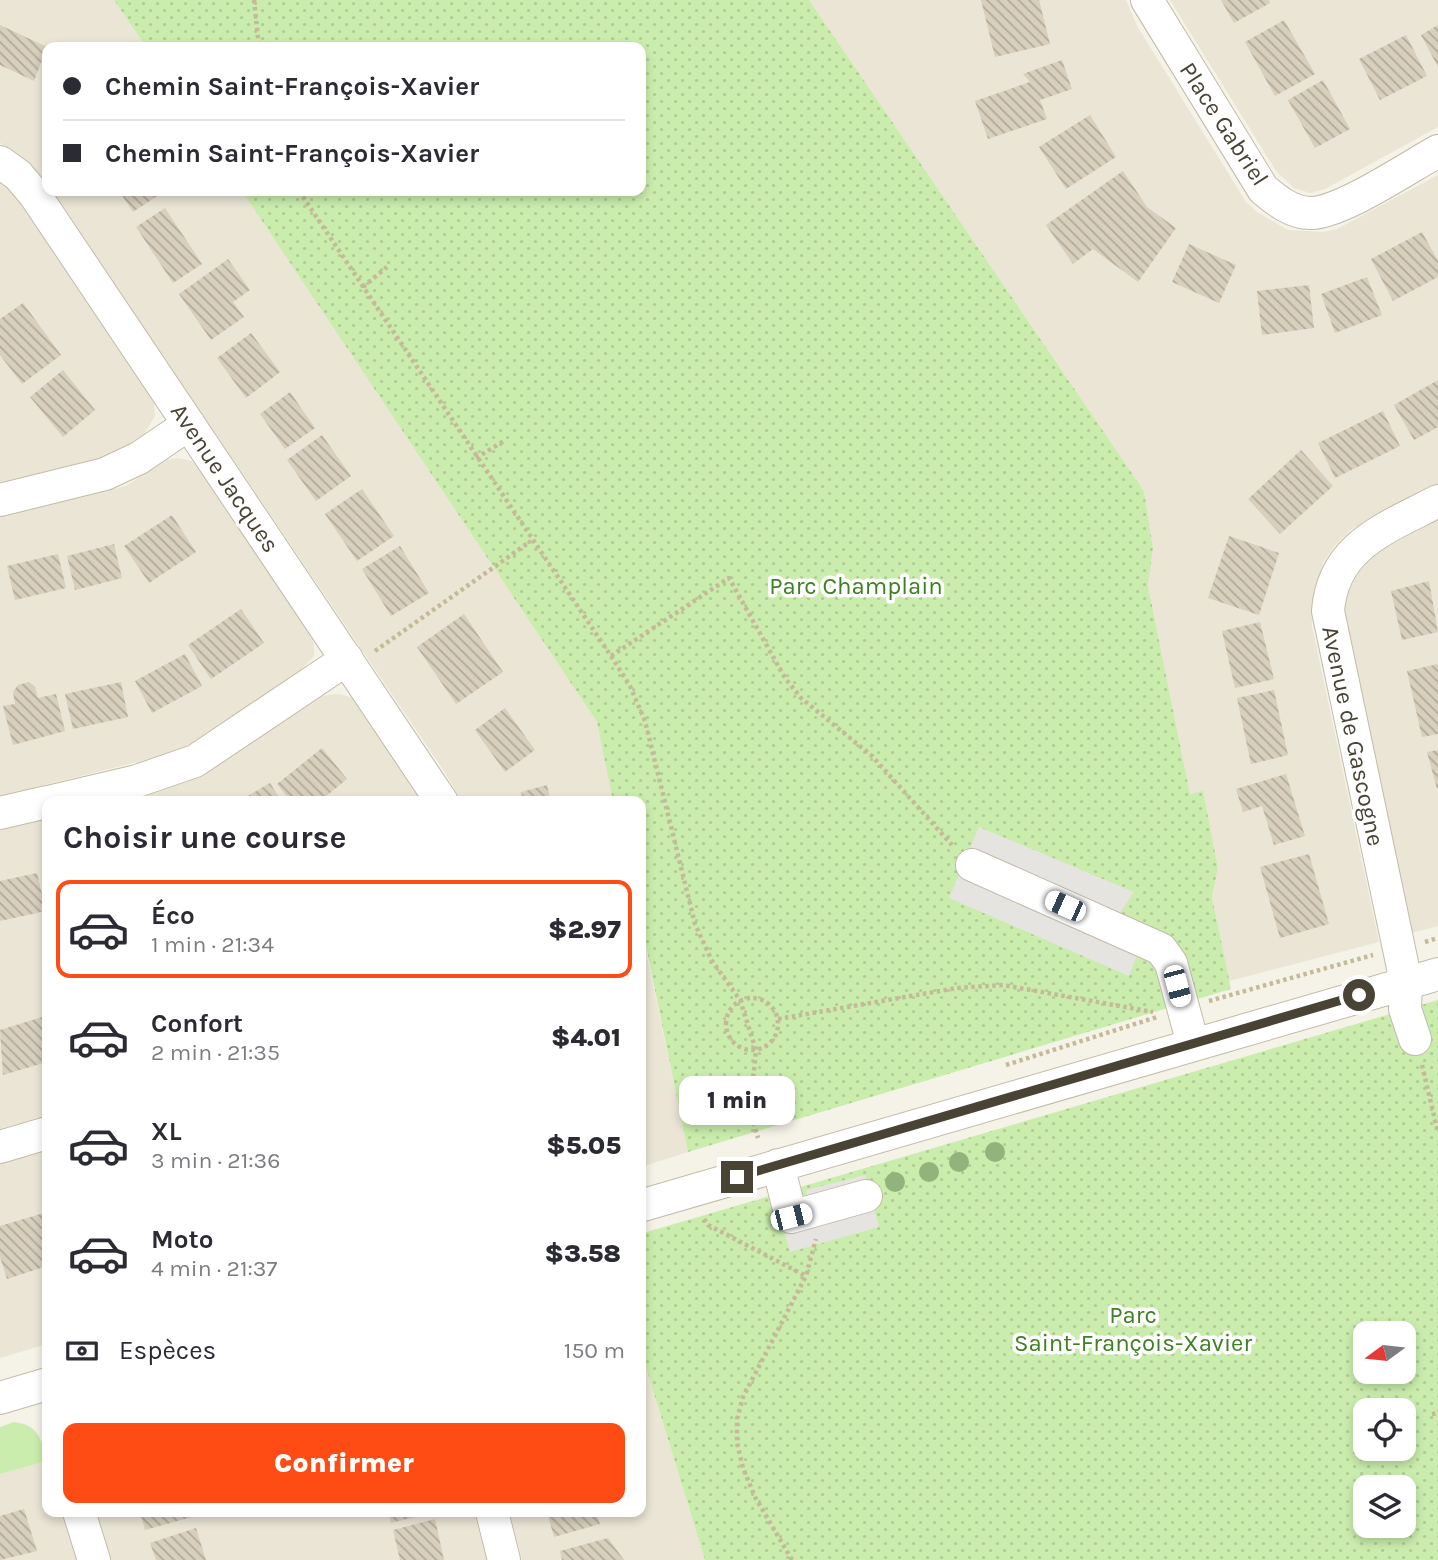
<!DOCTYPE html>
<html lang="fr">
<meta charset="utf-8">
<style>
:root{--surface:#fff;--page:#f2f2f3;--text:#2b2b33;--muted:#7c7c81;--line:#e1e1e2;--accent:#ff4c15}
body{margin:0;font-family:Karla,sans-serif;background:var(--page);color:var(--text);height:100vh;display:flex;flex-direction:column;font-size:26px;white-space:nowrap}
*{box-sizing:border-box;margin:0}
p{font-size:23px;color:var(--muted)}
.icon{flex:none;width:38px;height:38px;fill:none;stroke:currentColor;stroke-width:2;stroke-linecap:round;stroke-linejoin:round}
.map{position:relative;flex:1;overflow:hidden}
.drawer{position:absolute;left:42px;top:796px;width:604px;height:721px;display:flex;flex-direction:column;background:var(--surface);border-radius:14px;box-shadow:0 4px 10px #0003}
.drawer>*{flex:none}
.hud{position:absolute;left:42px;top:42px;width:604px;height:154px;border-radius:14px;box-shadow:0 4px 10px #0003;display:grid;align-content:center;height:154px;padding:0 21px;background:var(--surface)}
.needle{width:46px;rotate:255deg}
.tools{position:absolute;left:1353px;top:1321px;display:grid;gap:14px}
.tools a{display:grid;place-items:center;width:63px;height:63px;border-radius:14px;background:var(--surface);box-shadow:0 4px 10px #0003;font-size:35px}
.end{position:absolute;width:32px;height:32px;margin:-16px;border:9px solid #494335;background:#fff;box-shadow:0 0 0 4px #fff}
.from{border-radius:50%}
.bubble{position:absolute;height:49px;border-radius:14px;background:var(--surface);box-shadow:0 4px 10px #0003;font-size:23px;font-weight:800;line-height:49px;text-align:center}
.car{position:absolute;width:21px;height:42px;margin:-21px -10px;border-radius:9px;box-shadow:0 0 5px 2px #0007;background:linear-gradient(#fff 24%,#345 0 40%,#fff 0 76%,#345 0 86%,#fff 0)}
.hud b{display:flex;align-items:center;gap:24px;height:66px;font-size:26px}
.hud b+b{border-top:2px solid var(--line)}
.hud i{width:18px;height:18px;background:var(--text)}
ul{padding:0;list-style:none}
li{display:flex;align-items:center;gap:21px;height:98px;margin:0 14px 10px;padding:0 7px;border:4px solid transparent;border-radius:14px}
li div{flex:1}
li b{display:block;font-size:26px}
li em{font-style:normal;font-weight:800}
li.active{border-color:var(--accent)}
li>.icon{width:63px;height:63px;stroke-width:1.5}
h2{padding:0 21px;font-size:32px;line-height:84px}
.pay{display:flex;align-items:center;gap:18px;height:77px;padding:0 21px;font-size:26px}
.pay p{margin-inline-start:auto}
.button{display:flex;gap:14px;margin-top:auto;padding:14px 21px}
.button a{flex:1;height:80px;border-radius:14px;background:var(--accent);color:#fff;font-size:28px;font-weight:800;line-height:80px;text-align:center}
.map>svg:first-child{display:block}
.residential{fill:#eae5d5}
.grass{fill:#caedad}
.park{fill:url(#park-dots);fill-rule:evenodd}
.parking{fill:#e6e4e0}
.building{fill:url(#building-back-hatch)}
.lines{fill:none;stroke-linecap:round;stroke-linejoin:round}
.minor-casing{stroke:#c2bba9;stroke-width:34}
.path{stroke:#c5b999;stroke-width:4.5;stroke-dasharray:3.5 3.5;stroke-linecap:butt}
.minor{stroke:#fff;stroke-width:32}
.tree{fill:#90b47b}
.route{stroke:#494335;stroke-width:9}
.labels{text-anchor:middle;stroke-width:7;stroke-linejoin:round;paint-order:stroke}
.street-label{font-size:24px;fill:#494335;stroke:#fff}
.park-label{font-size:24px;fill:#3e8122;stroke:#fff}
</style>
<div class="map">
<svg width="1438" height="1560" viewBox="0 0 1438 1560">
<defs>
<pattern id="park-dots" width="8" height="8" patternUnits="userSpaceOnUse" patternTransform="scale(1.75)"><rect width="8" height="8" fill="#caedad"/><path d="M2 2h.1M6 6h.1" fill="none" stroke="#afcc95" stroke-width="1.8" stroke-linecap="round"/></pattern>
<pattern id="building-back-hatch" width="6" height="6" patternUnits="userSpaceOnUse" patternTransform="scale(1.75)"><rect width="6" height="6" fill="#d8cfbc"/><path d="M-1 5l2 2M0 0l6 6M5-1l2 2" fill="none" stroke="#b1aa9a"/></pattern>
</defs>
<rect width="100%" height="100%" fill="#f5f2e7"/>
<path class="residential" d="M0 0H114L146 47H47V185L40 174 10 148 0 143Z
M809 0H1126L1137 26 1246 202 1257 212 1288 230 1323 232 1337 229 1438 175V484L1352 529 1336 544 1323 562 1312 602V626L1379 942 1229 981 1212 897 1218 868 1203 792 1190 794 1148 584 1153 548 1144 491Z
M1170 0H1438V127L1325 189 1310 193 1294 188 1276 171Z
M0 178 9 185 143 383 154 403 155 416 144 434 121 449 93 461 0 485Z
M51 191H242L597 722 614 801H461L444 771Z
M178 458 192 461 206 477 306 628 314 644V656L302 669 200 739 173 753 0 796V517L126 486 166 460Z
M1438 519V926L1411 933 1343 609 1353 573 1367 558Z
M339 694 353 698 368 715 424 802H115L158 792 208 772 321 696Z
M47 817V1115L0 1129V828Z
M640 922 688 1152 641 1167H640Z
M47 1148V1344L0 1358V1162Z
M641 1351 705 1560H522L509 1512H640Z
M47 1461V1512H63L77 1560H0V1474Z
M97 1512H474L487 1560H111Z"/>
<path class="grass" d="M14 1422C39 1425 41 1439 47 1461L0 1474V1427Z"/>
<path class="park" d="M114 0H809L1144 491 1153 548 1148 585 1190 794 1203 791 1218 868 1212 897 1231 989 688 1152 641 922 640 802 613 801 597 722 242 191H640V47H146Z
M1438 1000V1560H705L641 1351 640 1234ZM1365 1334H1404V1372H1365ZM1365 1410H1404V1449H1365ZM1365 1488H1404V1526H1365Z"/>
<path class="parking" d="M979 827 1134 892 1111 926 1143 940 1129 976 949 898Z
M865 1175 879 1227 790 1252 781 1220 811 1212 806 1190Z"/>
<path class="building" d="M981 0H1039L1050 44 995 57Z
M1221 0H1269L1270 3 1234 23Z
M1284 20 1315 74 1275 96 1245 42Z
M0 25 47 47 34 81 0 65Z
M1438 25V67L1421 35Z
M1406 35 1427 76 1380 100 1359 59Z
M1062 60 1072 89 1040 100 1047 119 988 139 975 101 1030 82 1023 74Z
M1323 80 1350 129 1315 148 1288 100Z
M1090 115 1116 157 1066 189 1039 147Z
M1123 171 1147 207 1176 228 1138 282 1093 249 1073 264 1046 225Z
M119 191H165L133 212Z
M165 208 202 264 173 283 136 227Z
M1422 232 1438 261V277L1393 301 1371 259Z
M1189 244 1236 265 1219 303 1172 282Z
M228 259 250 290 233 302 244 317 211 340 179 294Z
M1367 277 1382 315 1335 333 1321 294Z
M1309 285 1314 328 1262 335 1257 291Z
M23 303 61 355 22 384 0 355V319Z
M251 333 280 372 246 398 217 358Z
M63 370 95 410 63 437 30 397Z
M1438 380V427L1414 440 1394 405Z
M290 392 315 428 285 449 260 414Z
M1383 411 1400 446 1335 478 1318 443Z
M322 435 351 476 316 501 287 460Z
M1301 450 1333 486 1280 534 1248 499Z
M362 489 394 536 357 561 325 514Z
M172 515 196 552 149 583 124 546Z
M1229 536 1279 553 1259 615 1208 598Z
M114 544 122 578 75 590 67 556Z
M400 546 429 593 391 616 362 569Z
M58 554 66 588 15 600 7 566Z
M1429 581 1438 632 1402 640 1391 591Z
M241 609 264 643 211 679 188 645Z
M464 614 503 672 456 704 417 647Z
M1260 622 1274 679 1235 688 1222 631Z
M185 654 202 686 152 713 135 681Z
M1438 664V734L1422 737 1407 671Z
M29 682 35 687 38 698 56 694 65 731 13 745 3 706 15 704 13 692 18 685Z
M121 682 128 717 73 729 65 694Z
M1274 690 1288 755 1251 764 1237 698Z
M505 708 535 750 505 772 475 730Z
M322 748 347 779 319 802H291L277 784Z
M1438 750V788L1437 789 1427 752Z
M1286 774 1305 836 1274 845 1262 806 1243 812 1236 789Z
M270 783 282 802H240L251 794Z
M547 785 551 802H523L521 792Z
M1309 854 1329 924 1280 938 1260 867Z
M37 873 46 911 0 921V881Z
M42 1017 47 1033V1062L3 1075 0 1030Z
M47 1212V1266L7 1279 0 1257V1226Z
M24 1509 37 1551 0 1560V1516Z
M140 1512H198L199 1515 145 1530Z
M388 1512H431V1513L391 1523Z
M547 1512H596L600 1524 554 1537Z
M435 1519 444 1560H400L393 1530Z
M196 1528 206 1560H156L150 1543Z
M608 1538 624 1560H562L560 1551Z"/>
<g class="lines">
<defs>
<path id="minor" d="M1147 0 1263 189C1277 201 1292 213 1311 213 1341 213 1409 167 1438 151
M0 162 18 175 35 195 442 802
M0 500 105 474 139 458 189 424
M48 802 137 781 195 761 347 659
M0 813 47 802
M972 865 1161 949 1171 963 1193 1044
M1415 1039 1405 1009 1406 982 1328 611C1333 545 1387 528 1438 501
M0 1147 47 1133
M778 1165 791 1217 866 1196
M640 1206 1438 974
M0 1398 47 1384
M79 1512 94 1560
M492 1512 504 1560"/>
</defs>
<use href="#minor" class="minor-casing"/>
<path class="path" d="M254 0 259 47
M299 191 611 656 630 686 645 721 695 924 712 961 740 1000 756 1050 750 1112 758 1138
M363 287 387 267
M476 458 504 441
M375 651 531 541
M611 656 729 578 785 678 801 698 872 756 952 845
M1425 942 1438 938
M726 1024a26 26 0 1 1 52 0a26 26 0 1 1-52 0Z
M1209 1001 1373 955
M778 1019 957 988 1003 985 1153 1012
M1006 1065 1157 1017
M1422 1065 1438 1133
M704 1219 708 1225 806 1276
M1432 1414 1438 1413
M792 1560 755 1497 743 1468 737 1443V1419L743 1397 806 1276 816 1239"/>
<use href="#minor" class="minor"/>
</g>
<g class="tree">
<circle cx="995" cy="1152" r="10"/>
<circle cx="959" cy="1162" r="10"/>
<circle cx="929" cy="1172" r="10"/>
<circle cx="895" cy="1182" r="10"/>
</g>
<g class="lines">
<path class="route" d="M737 1177 1359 995"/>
</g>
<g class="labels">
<g class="street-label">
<text transform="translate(1224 124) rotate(57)" y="8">Place Gabriel</text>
<text transform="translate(225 478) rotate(56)" y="8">Avenue Jacques</text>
<text transform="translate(1353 736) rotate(78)" y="8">Avenue de Gascogne</text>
</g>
<g class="park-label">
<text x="856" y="594">Parc Champlain</text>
<text x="1133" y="1323">Parc<tspan x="1133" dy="28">Saint-François-Xavier</tspan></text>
</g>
</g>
</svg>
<div class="tools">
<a><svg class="needle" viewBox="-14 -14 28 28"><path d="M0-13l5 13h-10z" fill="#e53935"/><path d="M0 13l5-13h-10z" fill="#7c7c81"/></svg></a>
<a><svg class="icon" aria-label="locate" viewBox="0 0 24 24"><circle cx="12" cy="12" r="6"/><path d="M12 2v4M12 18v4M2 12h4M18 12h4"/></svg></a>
<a><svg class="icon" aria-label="layers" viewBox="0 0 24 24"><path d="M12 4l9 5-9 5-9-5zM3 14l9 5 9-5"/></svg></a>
</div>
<i class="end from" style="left:1359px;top:995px"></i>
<i class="end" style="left:737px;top:1177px"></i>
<div class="bubble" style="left:679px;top:1076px;width:116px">1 min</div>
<i class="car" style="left:1065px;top:906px;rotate:294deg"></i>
<i class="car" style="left:1177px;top:986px;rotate:165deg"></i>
<i class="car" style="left:791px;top:1217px;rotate:76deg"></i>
<div class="hud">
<b><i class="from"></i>Chemin Saint-François-Xavier</b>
<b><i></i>Chemin Saint-François-Xavier</b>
</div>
<section class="drawer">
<h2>Choisir une course</h2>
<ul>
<li class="active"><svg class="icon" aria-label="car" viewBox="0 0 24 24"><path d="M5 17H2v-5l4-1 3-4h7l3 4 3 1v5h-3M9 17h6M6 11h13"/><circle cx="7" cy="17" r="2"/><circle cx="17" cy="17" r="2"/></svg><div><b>Éco</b><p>1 min · 21:34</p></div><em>$2.97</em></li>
<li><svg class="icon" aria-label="car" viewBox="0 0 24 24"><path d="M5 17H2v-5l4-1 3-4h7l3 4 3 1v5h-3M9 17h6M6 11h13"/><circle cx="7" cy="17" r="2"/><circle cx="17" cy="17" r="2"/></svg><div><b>Confort</b><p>2 min · 21:35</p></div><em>$4.01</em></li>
<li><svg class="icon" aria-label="car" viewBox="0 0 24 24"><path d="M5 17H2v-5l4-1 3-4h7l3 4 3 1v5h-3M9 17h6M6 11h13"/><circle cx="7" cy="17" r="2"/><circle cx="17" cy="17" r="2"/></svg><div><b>XL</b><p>3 min · 21:36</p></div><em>$5.05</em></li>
<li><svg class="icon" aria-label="car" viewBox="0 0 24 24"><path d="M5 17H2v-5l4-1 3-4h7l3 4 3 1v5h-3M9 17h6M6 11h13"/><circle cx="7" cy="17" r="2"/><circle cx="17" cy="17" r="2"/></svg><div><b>Moto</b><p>4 min · 21:37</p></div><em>$3.58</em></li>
</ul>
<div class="pay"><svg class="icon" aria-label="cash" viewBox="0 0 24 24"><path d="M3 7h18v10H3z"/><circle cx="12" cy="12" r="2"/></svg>Espèces<p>150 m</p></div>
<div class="button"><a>Confirmer</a></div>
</section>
</div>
